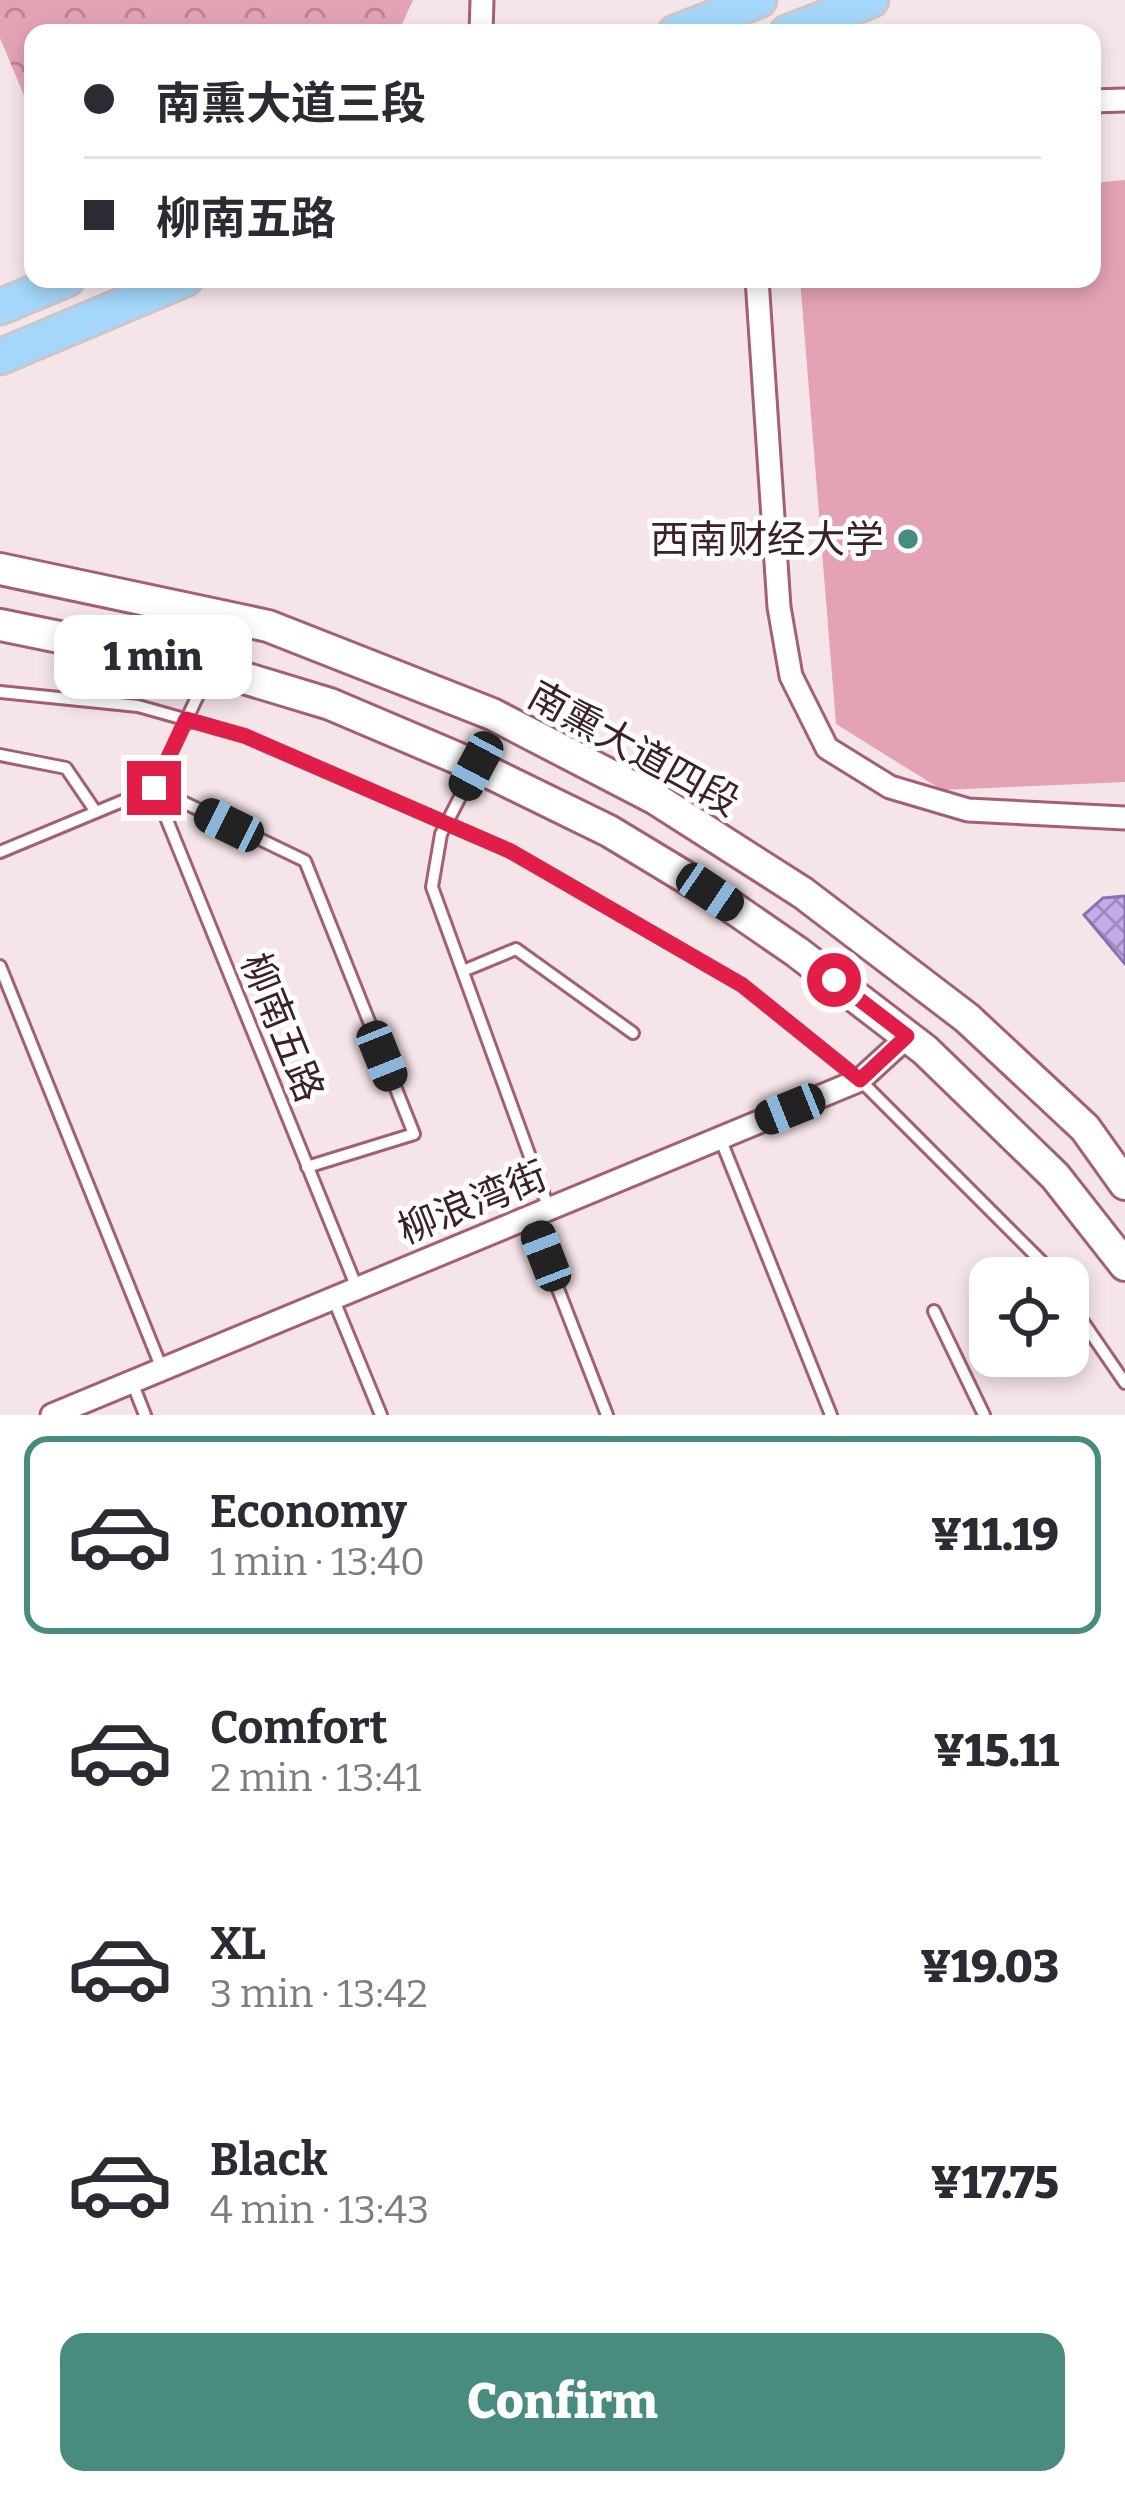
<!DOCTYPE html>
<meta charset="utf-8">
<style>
:root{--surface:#fff;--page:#f2f2f3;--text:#2b2b33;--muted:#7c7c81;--line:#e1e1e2;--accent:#488c80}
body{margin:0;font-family:Bitter,"Noto Sans SC",serif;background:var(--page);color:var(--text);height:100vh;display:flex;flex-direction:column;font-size:45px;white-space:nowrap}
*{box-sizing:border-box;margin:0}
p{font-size:39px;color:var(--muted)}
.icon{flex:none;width:66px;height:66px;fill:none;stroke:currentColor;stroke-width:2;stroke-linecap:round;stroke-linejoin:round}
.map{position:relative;height:1415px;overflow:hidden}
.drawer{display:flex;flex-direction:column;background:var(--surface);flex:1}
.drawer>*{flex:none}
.top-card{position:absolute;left:24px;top:24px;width:1077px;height:264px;border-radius:24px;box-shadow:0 6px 18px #0003;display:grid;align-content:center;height:264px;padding:0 60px;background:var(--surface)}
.controls{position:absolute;left:969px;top:1257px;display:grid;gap:24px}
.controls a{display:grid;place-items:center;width:120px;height:120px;border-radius:24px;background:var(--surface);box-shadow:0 6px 18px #0003;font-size:60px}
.end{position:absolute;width:54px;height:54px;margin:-27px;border:15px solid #e11d48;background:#fff;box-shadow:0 0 0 6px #fff}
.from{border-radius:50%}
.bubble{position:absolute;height:84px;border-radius:24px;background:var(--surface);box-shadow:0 6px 18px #0003;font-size:39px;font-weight:800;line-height:84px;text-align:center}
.car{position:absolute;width:36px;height:72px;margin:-36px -18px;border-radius:15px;box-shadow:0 0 9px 3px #0007;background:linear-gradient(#222 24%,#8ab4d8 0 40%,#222 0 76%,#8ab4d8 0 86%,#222 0)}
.top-card b{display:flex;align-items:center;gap:42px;height:114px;font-size:45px}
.top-card b+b{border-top:3px solid var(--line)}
.top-card i{width:30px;height:30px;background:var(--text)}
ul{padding:21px 0 0;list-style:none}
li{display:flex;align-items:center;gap:36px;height:198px;margin:0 24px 18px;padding:0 36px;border:6px solid transparent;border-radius:24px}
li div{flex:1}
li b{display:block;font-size:45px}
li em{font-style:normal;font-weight:800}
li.on{border-color:var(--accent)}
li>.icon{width:108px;height:108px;stroke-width:1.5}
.primary-button{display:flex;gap:24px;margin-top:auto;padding:24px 60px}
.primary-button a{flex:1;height:138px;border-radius:24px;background:var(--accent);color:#fff;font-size:48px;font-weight:800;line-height:138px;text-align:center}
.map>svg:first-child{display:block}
.forest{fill:url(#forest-crowns)}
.park{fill:#e4a3b5}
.building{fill:url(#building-cross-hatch);stroke:#8871ae;stroke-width:3}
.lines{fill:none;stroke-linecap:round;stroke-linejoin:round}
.service-casing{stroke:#a45f74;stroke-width:16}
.minor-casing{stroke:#a45f74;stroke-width:27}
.secondary-casing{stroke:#a45f74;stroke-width:36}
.primary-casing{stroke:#cdc5c7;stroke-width:39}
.service{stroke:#fff;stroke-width:10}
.minor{stroke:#fff;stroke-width:21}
.secondary{stroke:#fff;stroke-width:30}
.primary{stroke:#a4d7fa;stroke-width:33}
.route{stroke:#e11d48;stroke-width:15}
.poi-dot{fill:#488c80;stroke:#fff;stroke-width:4.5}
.labels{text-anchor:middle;stroke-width:10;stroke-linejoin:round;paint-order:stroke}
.poi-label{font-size:39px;fill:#3e2029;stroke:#fff;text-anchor:end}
.street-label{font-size:39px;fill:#3e2029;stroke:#fff}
</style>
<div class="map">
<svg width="1125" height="1415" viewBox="0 0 1125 1415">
<defs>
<pattern id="forest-crowns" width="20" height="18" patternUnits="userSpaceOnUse" patternTransform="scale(3)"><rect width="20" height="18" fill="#e4a3b5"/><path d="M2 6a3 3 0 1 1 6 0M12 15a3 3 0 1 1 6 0" fill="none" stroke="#ba8493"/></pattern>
<pattern id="building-cross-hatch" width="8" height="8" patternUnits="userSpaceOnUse" patternTransform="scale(3)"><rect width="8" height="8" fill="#c2acea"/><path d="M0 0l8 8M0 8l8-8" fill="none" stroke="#9f8cbe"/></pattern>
</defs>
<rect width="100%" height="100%" fill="#f5e5e9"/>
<path class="forest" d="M0 0H413L398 33H33V117L0 38Z"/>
<path class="park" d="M1125 180V782L942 790 836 724 800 279H1092V183Z"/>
<path class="building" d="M1125 896V964L1084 915 1103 898Z"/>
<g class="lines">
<defs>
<path id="service" d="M209 672 154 788 357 1288
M0 692 138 706 245 736 510 851 742 985 860 1080 1043 1263 1053 1278
M0 755 66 768 96 812
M475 768 441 834 432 887 549 1209
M0 852 154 788 305 861 414 1134 307 1167
M0 966 162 1369
M463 971 516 949 633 1033
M720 1138 831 1415
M530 1217 607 1415
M333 1298 381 1415
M1068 1300 1125 1383
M934 1311 984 1415
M132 1382 145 1415"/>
<path id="minor" d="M481 33 482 0
M1092 101 1125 100
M757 279 779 607 791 676 827 748 890 787 968 810 1125 818
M52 1415 860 1080 907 1037"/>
<path id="secondary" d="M0 569 268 626 492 714 656 799 803 893 967 1018 1085 1128 1125 1184
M0 625 211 668 330 704 476 766 609 831 710 892 797 952 925 1050 1055 1176 1125 1265"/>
<path id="primary" d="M675 33 759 0
M787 33 871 0
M0 307 67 279
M0 357 185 279"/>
</defs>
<use href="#service" class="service-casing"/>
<use href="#minor" class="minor-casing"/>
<use href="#secondary" class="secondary-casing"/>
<use href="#primary" class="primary-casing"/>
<use href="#service" class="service"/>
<use href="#minor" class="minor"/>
<use href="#secondary" class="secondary"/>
<use href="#primary" class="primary"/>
</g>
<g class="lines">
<path class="route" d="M154 788 186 719 245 736 510 851 742 985 860 1080 907 1036 834 980"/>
</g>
<circle class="poi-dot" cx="908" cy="539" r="12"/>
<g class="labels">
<g class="poi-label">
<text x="884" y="553">西南财经大学</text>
</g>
<g class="street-label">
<text transform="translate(634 748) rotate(29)" y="14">南熏大道四段</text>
<text transform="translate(283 1027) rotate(68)" y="14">柳南五路</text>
<text transform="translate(472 1202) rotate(-22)" y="14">柳浪湾街</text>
</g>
</g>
</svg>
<div class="controls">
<a><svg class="icon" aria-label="locate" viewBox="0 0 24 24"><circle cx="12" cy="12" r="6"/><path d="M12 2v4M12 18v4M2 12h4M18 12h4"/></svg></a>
</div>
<i class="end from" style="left:834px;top:980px"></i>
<i class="end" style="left:154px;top:788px"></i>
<div class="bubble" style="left:54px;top:615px;width:198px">1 min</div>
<i class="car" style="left:476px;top:766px;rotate:208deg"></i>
<i class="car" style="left:229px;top:825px;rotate:296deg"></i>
<i class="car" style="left:710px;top:892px;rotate:124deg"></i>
<i class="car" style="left:382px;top:1056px;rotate:158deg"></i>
<i class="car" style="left:790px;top:1109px;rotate:248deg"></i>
<i class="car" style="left:546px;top:1256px;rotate:339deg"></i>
<div class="top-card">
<b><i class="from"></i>南熏大道三段</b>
<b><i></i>柳南五路</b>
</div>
</div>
<section class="drawer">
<ul>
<li class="on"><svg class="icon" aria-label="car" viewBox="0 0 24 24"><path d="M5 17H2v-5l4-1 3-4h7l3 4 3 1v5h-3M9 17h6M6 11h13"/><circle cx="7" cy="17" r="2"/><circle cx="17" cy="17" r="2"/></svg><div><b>Economy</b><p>1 min · 13:40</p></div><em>¥11.19</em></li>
<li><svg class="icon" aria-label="car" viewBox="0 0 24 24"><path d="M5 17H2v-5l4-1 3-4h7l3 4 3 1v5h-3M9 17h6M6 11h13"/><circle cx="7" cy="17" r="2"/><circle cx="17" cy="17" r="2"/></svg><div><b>Comfort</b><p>2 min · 13:41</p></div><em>¥15.11</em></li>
<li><svg class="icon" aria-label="car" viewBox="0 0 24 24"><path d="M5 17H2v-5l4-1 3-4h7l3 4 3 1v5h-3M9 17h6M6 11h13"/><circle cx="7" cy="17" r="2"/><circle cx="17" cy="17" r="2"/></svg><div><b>XL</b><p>3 min · 13:42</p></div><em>¥19.03</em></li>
<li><svg class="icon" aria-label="car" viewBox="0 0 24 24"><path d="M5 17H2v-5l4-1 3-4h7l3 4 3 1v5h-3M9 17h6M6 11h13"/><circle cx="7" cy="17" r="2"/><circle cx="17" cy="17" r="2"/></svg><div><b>Black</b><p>4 min · 13:43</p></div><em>¥17.75</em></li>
</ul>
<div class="primary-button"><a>Confirm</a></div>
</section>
